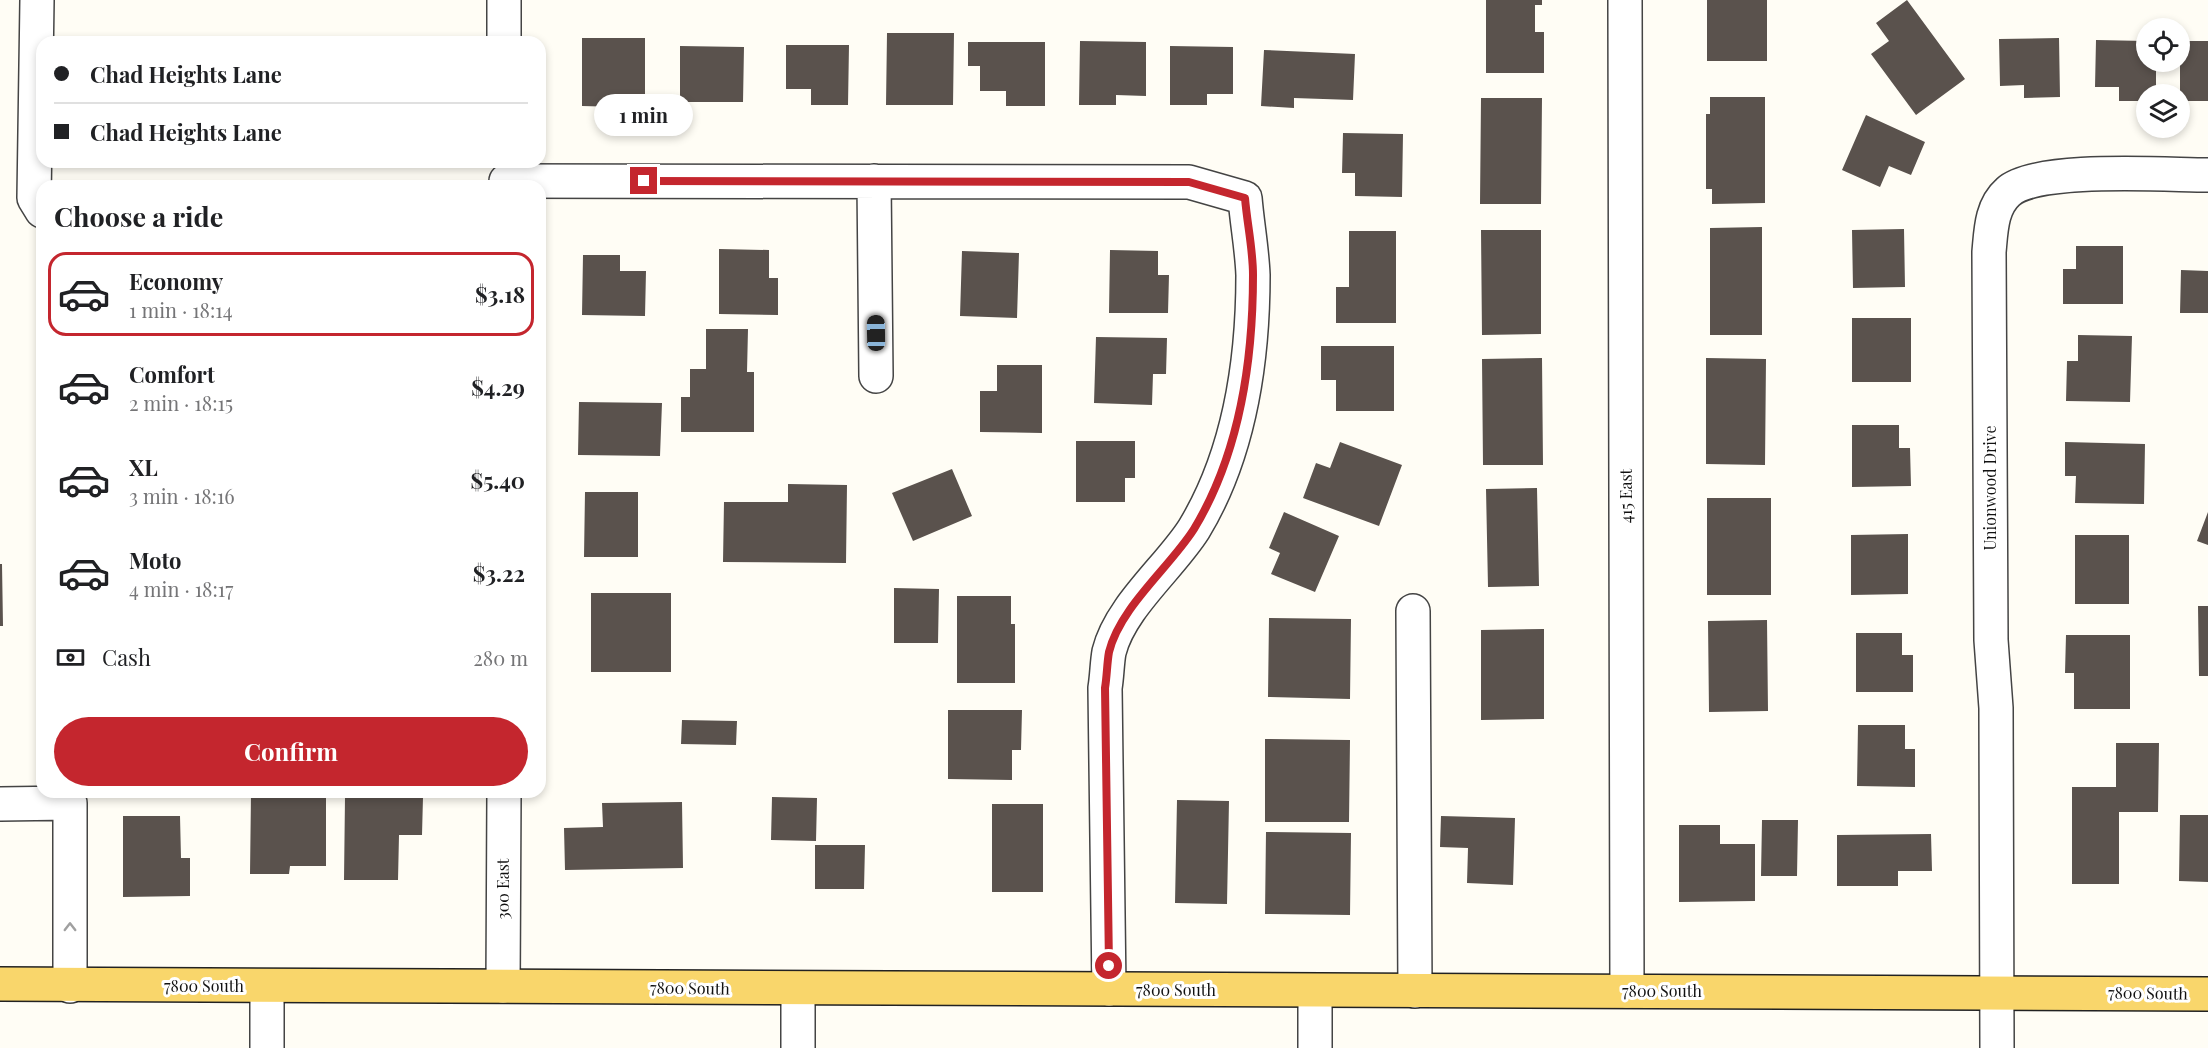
<!DOCTYPE html>
<meta charset="utf-8">
<style>
:root{--surface:#fff;--page:#f6f6f6;--text:#202124;--muted:#757577;--line:#e0e0e0;--accent:#c4262e}
body{margin:0;font-family:"Playfair Display",serif;background:var(--page);color:var(--text);height:100vh;display:flex;flex-direction:column;font-size:22px;white-space:nowrap}
*{box-sizing:border-box;margin:0}
p{font-size:20px;color:var(--muted)}
.icon{flex:none;width:33px;height:33px;fill:none;stroke:currentColor;stroke-width:2;stroke-linecap:round;stroke-linejoin:round}
.map{position:relative;flex:1;overflow:hidden}
.panel{position:absolute;left:36px;top:180px;width:510px;height:618px;display:flex;flex-direction:column;background:var(--surface);border-radius:18px;box-shadow:0 3px 9px #0003}
.panel>*{flex:none}
.top-card{position:absolute;left:36px;top:36px;width:510px;height:132px;border-radius:18px;box-shadow:0 3px 9px #0003;display:grid;align-content:center;height:132px;padding:0 18px;background:var(--surface)}
.controls{position:absolute;left:2136px;top:18px;display:grid;gap:12px}
.controls a{display:grid;place-items:center;width:54px;height:54px;border-radius:50%;background:var(--surface);box-shadow:0 3px 9px #0003;font-size:30px}
.end{position:absolute;width:27px;height:27px;margin:-14px;border:8px solid #c4262e;background:#fff;box-shadow:0 0 0 3px #fff}
.from{border-radius:50%}
.bubble{position:absolute;height:42px;border-radius:21px;background:var(--surface);box-shadow:0 3px 9px #0003;font-size:20px;font-weight:700;line-height:42px;text-align:center}
.car{position:absolute;width:18px;height:36px;margin:-18px -9px;border-radius:8px;box-shadow:0 0 4px 2px #0007;background:linear-gradient(#222 24%,#8ab4d8 0 40%,#222 0 76%,#8ab4d8 0 86%,#222 0)}
.top-card b{display:flex;align-items:center;gap:21px;height:57px;font-size:22px}
.top-card b+b{border-top:2px solid var(--line)}
.top-card i{width:15px;height:15px;background:var(--text)}
ul{padding:0;list-style:none}
li{display:flex;align-items:center;gap:18px;height:84px;margin:0 12px 9px;padding:0 6px;border:3px solid transparent;border-radius:18px}
li div{flex:1}
li b{display:block;font-size:22px}
li em{font-style:normal;font-weight:700}
li.on{border-color:var(--accent)}
li>.icon{width:54px;height:54px;stroke-width:1.5}
h2{padding:0 18px;font-size:27px;line-height:72px}
.pay{display:flex;align-items:center;gap:15px;height:66px;padding:0 18px;font-size:22px}
.pay p{margin-inline-start:auto}
.button{display:flex;gap:12px;margin-top:auto;padding:12px 18px}
.button a{flex:1;height:69px;border-radius:36px;background:var(--accent);color:#fff;font-size:24px;font-weight:700;line-height:69px;text-align:center}
.map>svg:first-child{display:block}
.building{fill:#5a524d}
.lines{fill:none;stroke-linecap:round;stroke-linejoin:round}
.minor-casing{stroke:#444;stroke-width:36}
.major-casing{stroke:#222;stroke-width:36}
.minor{stroke:#fff;stroke-width:33}
.major{stroke:#f9d66b;stroke-width:33}
.oneway{stroke:#a0a0a0}
.route{stroke:#c4262e;stroke-width:8}
.labels{text-anchor:middle;stroke-width:6;stroke-linejoin:round;paint-order:stroke}
.street-label{font-size:16px;fill:#111;stroke:#fff}
</style>
<div class="map">
<svg width="2208" height="1048" viewBox="0 0 2208 1048">
<rect width="100%" height="100%" fill="#fffdf5"/>
<path class="building" d="M1486 0H1542V5H1535V32H1544V73H1486Z
M1707 0H1767V61H1707Z
M1907 0 1965 79 1916 115 1871 54 1889 41 1876 23Z
M887 33H954L953 105H886Z
M582 38H645V96L620 95V107L582 106Z
M2059 38 2060 97 2024 98V85L2000 86 1999 39Z
M2096 40 2146 41V62H2156V94H2146V101H2119V87H2095Z
M1080 41 1146 42V96L1116 95V105H1079Z
M2180 41H2208V101H2180Z
M968 42H1045V106H1006V91H980V66H968Z
M786 45H849L848 105H811V89H786Z
M680 46 744 47 743 102H680Z
M1170 46 1233 47V94H1207V105H1170Z
M1264 50 1355 54 1353 100 1294 98V108L1261 106Z
M1710 97H1765V203L1712 204V189H1706V114H1710Z
M1481 98H1542L1541 204H1480Z
M1866 115 1925 142 1911 175 1889 166 1880 187 1842 170Z
M1343 133 1403 134 1402 197 1355 196V173H1342Z
M1762 227V335H1710V228Z
M1904 229 1905 287 1853 288 1852 230Z
M1481 230H1541V334L1482 335Z
M1349 231H1396V323H1336V287H1349Z
M2076 246H2123V304H2063V269H2076Z
M719 249 769 250V278H778V315L719 314Z
M1110 250 1158 251V275H1169L1168 313H1109Z
M962 251 1019 253 1017 318 960 316Z
M583 255H620V271H646L645 316 582 315Z
M2181 270 2208 271V313H2180Z
M1852 318H1911V382H1852Z
M706 329H748L747 372H754V432H681V397H690V369H706Z
M2078 335 2132 336 2130 402 2066 401 2067 361H2078Z
M1096 337 1167 338 1166 374H1153L1152 405 1094 403Z
M1321 346H1394V411H1336V380H1321Z
M1542 358 1543 465H1483L1482 359Z
M1706 358 1766 359 1765 465 1706 464Z
M997 365H1042V433L980 432V391H997Z
M579 402 662 403 660 456 578 455Z
M1852 425H1899V448H1910L1911 486 1852 487Z
M1076 441H1135V478H1125V502H1076Z
M1340 442 1402 465 1379 526 1303 498 1316 463 1330 468Z
M2065 442 2145 444 2144 504 2075 503 2076 476H2065Z
M952 469 972 516 913 541 892 493Z
M788 484 847 485 846 563 723 562 724 502H788Z
M1537 488 1539 586 1488 587 1486 489Z
M585 492H638V557H584Z
M1707 498H1771V595H1707Z
M1284 512 1339 536 1315 592 1271 574 1280 553 1269 548Z
M2208 512V545L2197 541Z
M1908 534V594L1851 595V535Z
M2075 535H2129V604H2075Z
M0 564H2L3 626H0Z
M894 588 939 589 938 643H894Z
M591 593H671V672H591Z
M957 596H1011V624H1015V683H957Z
M2198 606H2208V676H2199Z
M1269 618 1351 619 1350 699 1268 697Z
M1767 620 1768 711 1709 712 1708 621Z
M1544 629V719L1481 720V630Z
M1856 633H1902V655H1913V692H1856Z
M2066 635H2130V709H2074V673H2065Z
M948 710H1022L1021 750H1012V780L948 779Z
M682 720 737 721 736 745 681 744Z
M1858 725H1905V749H1915V787L1857 786Z
M1265 739 1350 740 1349 822H1265Z
M2116 743H2159L2158 812H2119V884H2072V787H2116Z
M251 793H326V866H290L289 874H250Z
M345 797H423L422 835H399L398 880H344Z
M772 797 817 798 816 841 771 840Z
M1177 800 1229 801 1227 904 1175 903Z
M682 802 683 868 565 870 564 828 603 827 602 803Z
M992 804H1043V892H992Z
M2180 815H2208V882L2179 881Z
M123 816H180L181 858H190V896L123 897Z
M1441 816 1515 818 1513 885 1467 883 1468 848 1440 847Z
M1762 820H1798L1797 876H1761Z
M1679 825H1720V844H1755V901L1679 902Z
M1266 832 1351 833 1350 915 1265 914Z
M1931 834 1932 871H1898V886H1837V835Z
M815 845H865L864 889H815Z"/>
<g class="lines">
<defs>
<path id="minor" d="M37 0 34 198 42 211
M504 0V42
M1625 0 1627 991
M506 181 1189 182 1245 198C1247 223 1252 249 1253 275 1253 362 1240 453 1194 529 1170 567 1120 607 1109 652 1107 663 1107 676 1105 688L1109 989
M874 181 876 376
M1413 611 1415 991
M0 804 70 803V986
M267 986V1048
M503 986 504 792
M1315 991V1048
M798 1048V989
M1997 1048 1996 708 1991 640 1989 252C1991 231 1991 207 2008 192 2036 166 2166 175 2208 175"/>
<path id="major" d="M0 984 2208 994"/>
</defs>
<use href="#minor" class="minor-casing"/>
<use href="#major" class="major-casing"/>
<use href="#minor" class="minor"/>
<use href="#major" class="major"/>
</g>
<defs><path id="oneway-chevron" d="M-2-3.5L2.5 0L-2 3.5" fill="none" stroke-width="1.6" stroke-linecap="round" stroke-linejoin="round" transform="scale(1.5)"/></defs>
<use class="oneway" href="#oneway-chevron" transform="translate(70 927) rotate(-90)"/>
<g class="lines">
<path class="route" d="M644 181 1189 182 1245 198C1247 223 1253 249 1253 275 1253 362 1240 453 1194 529 1170 567 1120 607 1109 652 1107 663 1107 676 1105 688L1109 966"/>
</g>
<g class="labels">
<g class="street-label">
<text transform="translate(1990 488) rotate(-90)" y="6">Unionwood Drive</text>
<text transform="translate(1626 496) rotate(-90)" y="6">415 East</text>
<text transform="translate(503 889) rotate(-90)" y="6">300 East</text>
<text x="204" y="992">7800 South</text>
<text transform="translate(690 988) rotate(1)" y="6">7800 South</text>
<text x="1176" y="996">7800 South</text>
<text x="1662" y="997">7800 South</text>
<text transform="translate(2148 993) rotate(1)" y="6">7800 South</text>
</g>
</g>
</svg>
<div class="controls">
<a><svg class="icon" aria-label="locate" viewBox="0 0 24 24"><circle cx="12" cy="12" r="6"/><path d="M12 2v4M12 18v4M2 12h4M18 12h4"/></svg></a>
<a><svg class="icon" aria-label="layers" viewBox="0 0 24 24"><path d="M12 4l9 5-9 5-9-5zM3 14l9 5 9-5"/></svg></a>
</div>
<i class="end from" style="left:1109px;top:966px"></i>
<i class="end" style="left:644px;top:181px"></i>
<div class="bubble" style="left:594px;top:94px;width:99px">1 min</div>
<i class="car" style="left:876px;top:333px;rotate:359deg"></i>
<div class="top-card">
<b><i class="from"></i>Chad Heights Lane</b>
<b><i></i>Chad Heights Lane</b>
</div>
<section class="panel">
<h2>Choose a ride</h2>
<ul>
<li class="on"><svg class="icon" aria-label="car" viewBox="0 0 24 24"><path d="M5 17H2v-5l4-1 3-4h7l3 4 3 1v5h-3M9 17h6M6 11h13"/><circle cx="7" cy="17" r="2"/><circle cx="17" cy="17" r="2"/></svg><div><b>Economy</b><p>1 min · 18:14</p></div><em>$3.18</em></li>
<li><svg class="icon" aria-label="car" viewBox="0 0 24 24"><path d="M5 17H2v-5l4-1 3-4h7l3 4 3 1v5h-3M9 17h6M6 11h13"/><circle cx="7" cy="17" r="2"/><circle cx="17" cy="17" r="2"/></svg><div><b>Comfort</b><p>2 min · 18:15</p></div><em>$4.29</em></li>
<li><svg class="icon" aria-label="car" viewBox="0 0 24 24"><path d="M5 17H2v-5l4-1 3-4h7l3 4 3 1v5h-3M9 17h6M6 11h13"/><circle cx="7" cy="17" r="2"/><circle cx="17" cy="17" r="2"/></svg><div><b>XL</b><p>3 min · 18:16</p></div><em>$5.40</em></li>
<li><svg class="icon" aria-label="car" viewBox="0 0 24 24"><path d="M5 17H2v-5l4-1 3-4h7l3 4 3 1v5h-3M9 17h6M6 11h13"/><circle cx="7" cy="17" r="2"/><circle cx="17" cy="17" r="2"/></svg><div><b>Moto</b><p>4 min · 18:17</p></div><em>$3.22</em></li>
</ul>
<div class="pay"><svg class="icon" aria-label="cash" viewBox="0 0 24 24"><path d="M3 7h18v10H3z"/><circle cx="12" cy="12" r="2"/></svg>Cash<p>280 m</p></div>
<div class="button"><a>Confirm</a></div>
</section>
</div>
